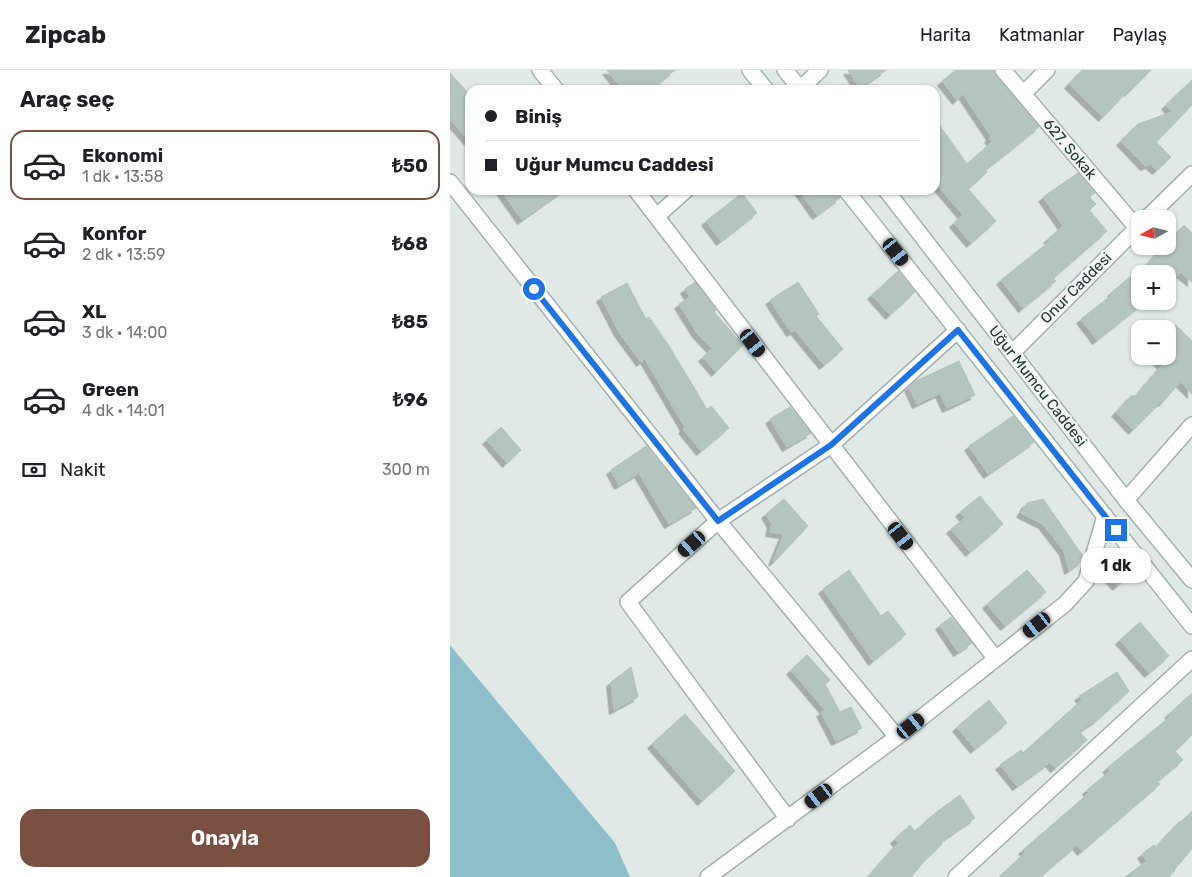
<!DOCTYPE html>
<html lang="tr">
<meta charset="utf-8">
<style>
:root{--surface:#fff;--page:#f6f6f6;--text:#202124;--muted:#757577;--line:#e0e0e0;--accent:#784f41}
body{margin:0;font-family:Rubik,sans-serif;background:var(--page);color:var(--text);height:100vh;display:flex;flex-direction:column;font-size:19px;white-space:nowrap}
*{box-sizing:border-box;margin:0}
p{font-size:16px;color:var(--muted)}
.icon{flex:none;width:28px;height:28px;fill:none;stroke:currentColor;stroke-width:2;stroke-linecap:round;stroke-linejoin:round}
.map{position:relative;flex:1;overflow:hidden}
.details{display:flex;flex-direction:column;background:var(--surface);width:450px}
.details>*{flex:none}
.guide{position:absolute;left:15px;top:15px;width:475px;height:110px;border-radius:15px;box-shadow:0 1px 4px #0004;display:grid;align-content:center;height:110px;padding:0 20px;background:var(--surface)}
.needle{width:32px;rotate:262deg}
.fabs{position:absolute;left:681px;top:140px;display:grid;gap:10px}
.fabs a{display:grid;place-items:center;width:45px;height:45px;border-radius:10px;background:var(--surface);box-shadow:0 1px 4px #0004;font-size:25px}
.end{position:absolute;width:22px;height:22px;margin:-11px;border:6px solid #1a73e8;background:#fff;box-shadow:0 0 0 2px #fff}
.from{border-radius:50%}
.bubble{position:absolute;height:35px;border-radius:15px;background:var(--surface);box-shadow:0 1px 4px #0004;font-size:16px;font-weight:700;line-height:35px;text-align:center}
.car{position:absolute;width:15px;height:30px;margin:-15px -8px;border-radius:6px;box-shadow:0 0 4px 1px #0007;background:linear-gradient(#222 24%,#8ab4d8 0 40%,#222 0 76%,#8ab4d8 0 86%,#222 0)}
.guide b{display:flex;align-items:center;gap:18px;height:48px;font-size:19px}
.guide b+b{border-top:1px solid var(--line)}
.guide i{width:12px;height:12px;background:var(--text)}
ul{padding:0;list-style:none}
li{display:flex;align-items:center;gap:15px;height:70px;margin:0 10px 8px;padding:0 10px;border:2px solid transparent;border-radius:15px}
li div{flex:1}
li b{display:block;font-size:19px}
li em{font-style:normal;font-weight:700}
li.active{border-color:var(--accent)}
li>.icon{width:45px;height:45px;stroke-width:1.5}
h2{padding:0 20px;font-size:22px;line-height:60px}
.pay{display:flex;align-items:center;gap:12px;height:55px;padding:0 20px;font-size:19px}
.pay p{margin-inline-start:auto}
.button{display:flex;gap:10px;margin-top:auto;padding:10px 20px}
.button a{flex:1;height:58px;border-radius:15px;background:var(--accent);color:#fff;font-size:20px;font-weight:700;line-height:58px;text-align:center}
header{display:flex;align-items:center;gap:30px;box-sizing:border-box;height:70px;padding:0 25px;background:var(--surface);border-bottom:1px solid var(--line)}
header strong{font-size:24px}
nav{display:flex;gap:28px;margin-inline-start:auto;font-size:18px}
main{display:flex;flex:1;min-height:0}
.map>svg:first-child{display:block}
.water{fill:#8dbfc9}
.building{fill:#b6c4bf;stroke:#b3c2bd;filter:url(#shadow)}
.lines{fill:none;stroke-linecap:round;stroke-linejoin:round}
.street-casing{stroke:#a4b0ad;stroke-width:18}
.secondary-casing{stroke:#a1b4ad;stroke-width:18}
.street{stroke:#fff;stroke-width:15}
.secondary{stroke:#fff;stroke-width:15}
.route{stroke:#1a73e8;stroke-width:6}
.labels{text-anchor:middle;stroke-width:4.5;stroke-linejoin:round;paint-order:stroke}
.street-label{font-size:15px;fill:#233833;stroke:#f0f6f4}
</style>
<header>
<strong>Zipcab</strong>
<nav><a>Harita</a><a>Katmanlar</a><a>Paylaş</a></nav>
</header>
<main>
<section class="details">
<h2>Araç seç</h2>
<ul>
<li class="active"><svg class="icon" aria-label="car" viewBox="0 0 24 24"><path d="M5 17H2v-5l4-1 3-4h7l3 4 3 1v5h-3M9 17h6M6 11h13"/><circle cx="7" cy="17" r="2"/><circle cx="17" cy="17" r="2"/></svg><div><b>Ekonomi</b><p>1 dk · 13:58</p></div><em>₺50</em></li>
<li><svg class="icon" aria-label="car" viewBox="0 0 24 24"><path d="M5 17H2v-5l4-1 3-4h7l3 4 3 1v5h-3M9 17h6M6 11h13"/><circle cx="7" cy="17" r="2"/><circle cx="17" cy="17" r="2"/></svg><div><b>Konfor</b><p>2 dk · 13:59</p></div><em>₺68</em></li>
<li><svg class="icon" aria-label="car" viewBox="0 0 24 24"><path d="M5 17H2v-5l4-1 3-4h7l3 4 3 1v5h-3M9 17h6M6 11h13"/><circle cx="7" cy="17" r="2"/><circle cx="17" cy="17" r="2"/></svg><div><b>XL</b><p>3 dk · 14:00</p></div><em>₺85</em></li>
<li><svg class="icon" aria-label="car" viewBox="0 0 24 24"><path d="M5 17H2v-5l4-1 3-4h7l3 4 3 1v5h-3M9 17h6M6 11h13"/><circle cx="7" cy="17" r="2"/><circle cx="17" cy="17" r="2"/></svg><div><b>Green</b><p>4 dk · 14:01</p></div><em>₺96</em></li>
</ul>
<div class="pay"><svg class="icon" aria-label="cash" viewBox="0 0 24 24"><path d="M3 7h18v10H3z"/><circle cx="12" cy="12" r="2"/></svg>Nakit<p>300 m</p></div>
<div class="button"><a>Onayla</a></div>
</section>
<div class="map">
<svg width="742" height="807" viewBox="0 0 742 807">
<defs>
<filter id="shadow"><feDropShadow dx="-4.5" dy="4.5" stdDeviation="0" flood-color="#0004"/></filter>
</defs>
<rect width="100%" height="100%" fill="#e0e9e6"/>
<path class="water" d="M0 575 165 773 180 807H0Z"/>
<path class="building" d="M157 0H225L200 20H173Z
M398 0H436L410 18Z
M506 0H544L546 6 589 57 535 100 537 102 518 119 546 151 521 173 504 153 513 145 485 112V49L517 94 542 72 539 68 541 66 513 24 507 30 492 11Z
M632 0H701L679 22 678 21 653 47 619 14Z
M0 3 20 25V72L0 49Z
M742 10V35L706 72 721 87 707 100 700 94 695 96 671 71 688 54 722 42 716 35Z
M628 103 645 123 639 127 646 134 639 140 657 161 603 208 606 211 573 238 551 210 600 171 598 169 613 156 593 127Z
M51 120H114L72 150Z
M349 120H387L390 128 367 145Z
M292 123 307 143 271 171 256 151Z
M734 155 742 163V212L731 203 718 213V204H690V231H696L647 270 631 249 663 224 662 222 686 202 688 205 713 176H718V172Z
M448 201 465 222 440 245 422 225Z
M245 212 266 240 264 242 293 275 266 302 253 287 262 279 247 263 229 234 240 227 235 219Z
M348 212 369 244 366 246 393 279 374 295 345 260 341 262 320 230Z
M177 213 196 249 199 247 219 276 257 339 261 336 279 358 251 381 233 359 235 357 195 289 191 292 169 262 151 227Z
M726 255 742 271V324L730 312 713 332 712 331 683 360 666 342 682 325 685 327 712 295 704 286H718V263Z
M509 291 525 325 497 338 490 323 467 334 459 317 466 311Z
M340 337 361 363 337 377 320 349Z
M563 346 584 372 538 404 519 376Z
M51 357 71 380 57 393 37 370Z
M196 376 246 438 219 454 189 403 169 415 161 400Z
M530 426 553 454 520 482 501 459 515 448 510 442Z
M334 429 358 456 324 492 323 491 334 464 320 462 322 454 316 444Z
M593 429 633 486 632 491 619 500 614 481 593 454 571 443 577 433Z
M671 482 686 500 667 516 652 499Z
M399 500 431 546 438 541 456 564 423 591 373 519Z
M577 500 596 522 555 556 537 534Z
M501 547 522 573 508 582 490 555Z
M690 552 719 586 699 603 670 570Z
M357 585 380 610 375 614 390 642 401 637 412 658 386 671 371 642 375 640 341 600Z
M181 597 188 627 164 640 161 612Z
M667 602 679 621 647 650 629 661 637 670 605 698 600 692 567 716 550 695 571 680 573 683 632 630 629 626Z
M742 623V665L725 681 733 690 707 712 710 714 632 781 627 775 590 807H549L576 782 573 780 639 723 637 720 660 701 657 698 721 646 719 644Z
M539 630 557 653 525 679 507 657Z
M235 644 285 701 252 731 202 674Z
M510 725 525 748 490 772 492 774 476 789 461 807H418L448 773 445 769 460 755 465 761 484 744Z
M742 741V779L724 800 725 801 717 807H675L697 791 692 784 704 775 706 777 730 751 731 752Z"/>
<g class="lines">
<defs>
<path id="street" d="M90 0 106 20
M553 0 687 158
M350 19 370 0
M574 23 597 0
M0 112 268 451 447 667
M186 120 545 588
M207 146 236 120
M696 149 742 104
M563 282 690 155
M676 430 742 355
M338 749 178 532 268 451 381 375 508 260
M258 807 447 667 615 534 636 511 655 446
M506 807 742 589"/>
<path id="secondary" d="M300 0 316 20
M335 0 351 20
M396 120 742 556
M436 120 676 430 742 510"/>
</defs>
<use href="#street" class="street-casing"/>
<use href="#secondary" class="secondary-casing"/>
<use href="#street" class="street"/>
<use href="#secondary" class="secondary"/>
</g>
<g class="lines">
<path class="route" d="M84 219 268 451 381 375 508 260 666 460"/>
</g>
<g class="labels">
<g class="street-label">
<text transform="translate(620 79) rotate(50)" y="5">627. Sokak</text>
<text transform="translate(626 218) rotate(-45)" y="5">Onur Caddesi</text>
<text transform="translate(588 316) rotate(52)" y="5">Uğur Mumcu Caddesi</text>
</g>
</g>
</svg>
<div class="fabs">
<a><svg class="needle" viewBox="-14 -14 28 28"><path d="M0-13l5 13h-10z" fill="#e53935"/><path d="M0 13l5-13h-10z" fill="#757577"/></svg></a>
<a>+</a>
<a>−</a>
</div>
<i class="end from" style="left:84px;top:219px"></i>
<i class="end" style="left:666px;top:460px"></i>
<div class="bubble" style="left:631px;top:478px;width:70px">1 dk</div>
<i class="car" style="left:446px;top:182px;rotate:141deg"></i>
<i class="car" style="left:303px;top:273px;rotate:143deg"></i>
<i class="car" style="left:451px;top:466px;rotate:142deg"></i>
<i class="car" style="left:242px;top:474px;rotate:229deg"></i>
<i class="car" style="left:587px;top:555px;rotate:232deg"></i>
<i class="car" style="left:461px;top:656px;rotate:51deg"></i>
<i class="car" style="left:369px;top:726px;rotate:233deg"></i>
<div class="guide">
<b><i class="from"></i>Biniş</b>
<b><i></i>Uğur Mumcu Caddesi</b>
</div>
</div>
</main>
